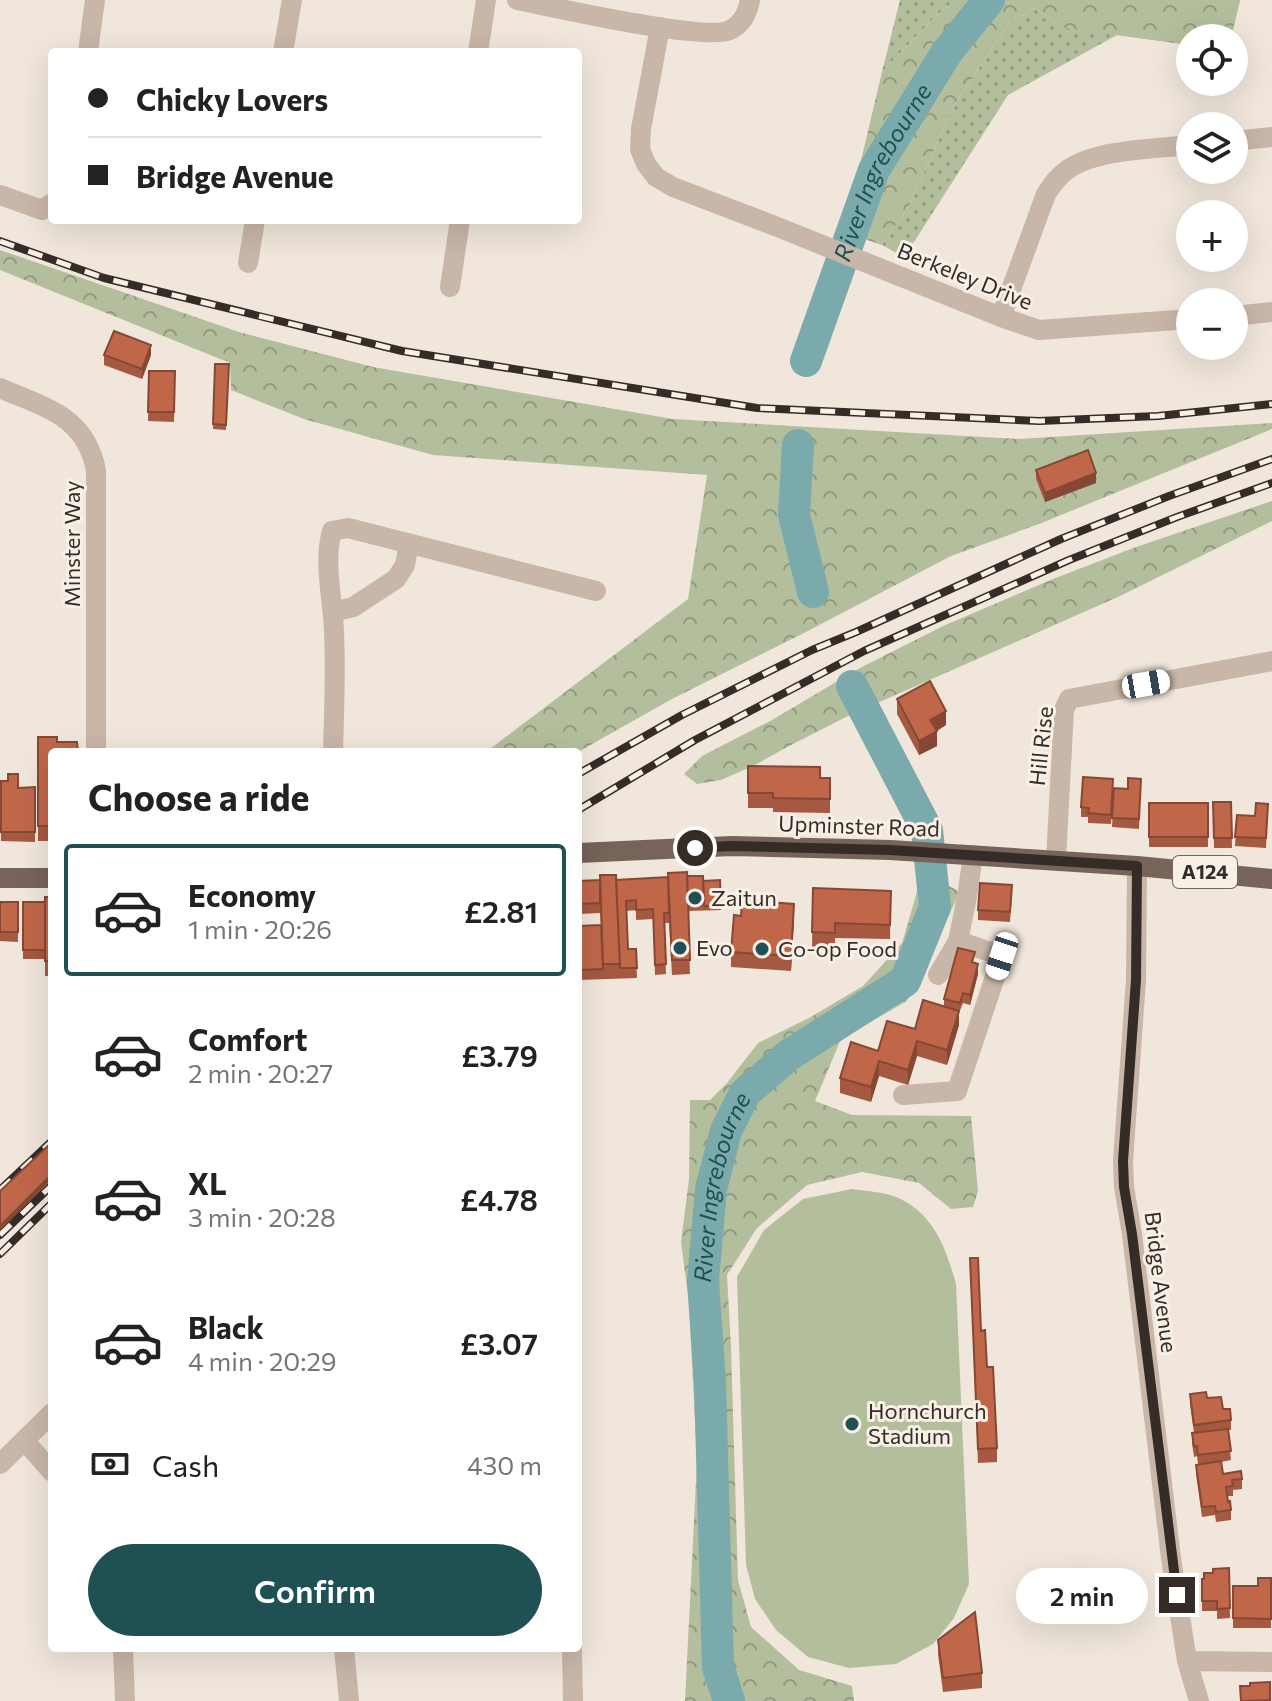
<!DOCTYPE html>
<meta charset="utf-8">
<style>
:root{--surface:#fff;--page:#f6f6f6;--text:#222;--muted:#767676;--line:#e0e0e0;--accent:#1f5054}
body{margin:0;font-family:Commissioner,sans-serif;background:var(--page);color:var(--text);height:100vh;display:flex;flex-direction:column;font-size:30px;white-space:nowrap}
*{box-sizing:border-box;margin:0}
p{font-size:26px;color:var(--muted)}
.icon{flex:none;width:44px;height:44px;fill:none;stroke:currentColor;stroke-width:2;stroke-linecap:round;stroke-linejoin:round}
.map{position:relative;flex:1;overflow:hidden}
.sheet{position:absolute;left:48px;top:748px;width:534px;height:904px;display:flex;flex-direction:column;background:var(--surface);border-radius:8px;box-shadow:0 8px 32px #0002}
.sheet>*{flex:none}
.top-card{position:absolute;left:48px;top:48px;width:534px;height:176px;border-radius:8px;box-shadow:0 8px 32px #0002;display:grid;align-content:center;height:176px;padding:0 40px;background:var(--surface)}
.fabs{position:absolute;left:1176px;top:24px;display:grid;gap:16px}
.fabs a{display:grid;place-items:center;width:72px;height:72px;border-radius:50%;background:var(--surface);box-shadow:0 8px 32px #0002;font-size:40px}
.end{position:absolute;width:36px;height:36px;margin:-18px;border:10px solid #352c28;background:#fff;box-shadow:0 0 0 4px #fff}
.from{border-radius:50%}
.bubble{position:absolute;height:56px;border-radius:28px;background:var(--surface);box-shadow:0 8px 32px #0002;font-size:26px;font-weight:600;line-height:56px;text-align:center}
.car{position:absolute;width:24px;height:48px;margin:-24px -12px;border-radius:10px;box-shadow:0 0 6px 2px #0007;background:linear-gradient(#fff 24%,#345 0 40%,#fff 0 76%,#345 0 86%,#fff 0)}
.top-card b{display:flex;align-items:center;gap:28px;height:76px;font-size:30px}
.top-card b+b{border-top:2px solid var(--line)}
.top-card i{width:20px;height:20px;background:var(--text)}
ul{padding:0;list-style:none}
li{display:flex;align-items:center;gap:24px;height:132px;margin:0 16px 12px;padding:0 24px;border:4px solid transparent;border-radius:8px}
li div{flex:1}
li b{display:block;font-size:30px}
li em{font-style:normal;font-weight:600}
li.on{border-color:var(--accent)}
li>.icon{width:72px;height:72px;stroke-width:1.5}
h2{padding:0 40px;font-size:36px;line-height:96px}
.pay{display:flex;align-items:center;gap:20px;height:88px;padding:0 40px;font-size:30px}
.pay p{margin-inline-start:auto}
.primary-button{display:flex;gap:16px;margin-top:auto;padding:16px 40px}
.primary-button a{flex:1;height:92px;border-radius:48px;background:var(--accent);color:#fff;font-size:32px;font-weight:600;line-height:92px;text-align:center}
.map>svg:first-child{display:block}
.grass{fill:url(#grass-dots)}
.forest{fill:url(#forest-crowns)}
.garden{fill:#b3bf9c}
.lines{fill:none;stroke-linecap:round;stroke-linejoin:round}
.river{stroke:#7baaac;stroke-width:32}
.minor{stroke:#c8b6a8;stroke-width:20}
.major{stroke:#766359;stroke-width:20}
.rail-casing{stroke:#352c28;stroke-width:8}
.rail{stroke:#f8f0e7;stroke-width:5;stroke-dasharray:15;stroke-linecap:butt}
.wall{fill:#a55940}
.shaded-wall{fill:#864834}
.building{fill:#c0674a;stroke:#864834;stroke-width:2}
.route{stroke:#352c28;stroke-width:10}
.poi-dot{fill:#1f5054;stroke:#f8f0e7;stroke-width:3}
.labels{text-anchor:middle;stroke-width:6;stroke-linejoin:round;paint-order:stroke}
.shield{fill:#f8f0e7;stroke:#706761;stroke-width:2}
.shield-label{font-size:20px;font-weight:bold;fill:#352c28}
.street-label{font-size:22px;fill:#352c28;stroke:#f8f0e7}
.poi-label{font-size:22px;fill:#352c28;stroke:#f8f0e7;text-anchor:start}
.water-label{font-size:24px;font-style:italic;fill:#1f5054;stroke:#f8f0e7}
</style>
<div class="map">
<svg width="1272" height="1701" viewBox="0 0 1272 1701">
<defs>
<pattern id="grass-dots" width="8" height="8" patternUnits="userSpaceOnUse" patternTransform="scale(2)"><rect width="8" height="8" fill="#b3bf9c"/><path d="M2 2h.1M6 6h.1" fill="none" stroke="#929b7f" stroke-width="1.8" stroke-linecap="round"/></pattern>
<pattern id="forest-crowns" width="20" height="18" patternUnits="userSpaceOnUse" patternTransform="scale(2)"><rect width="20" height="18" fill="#b3bf9c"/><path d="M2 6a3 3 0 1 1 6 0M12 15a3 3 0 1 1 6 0" fill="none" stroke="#929b7f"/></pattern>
</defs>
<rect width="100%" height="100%" fill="#f0e6db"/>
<path class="grass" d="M900 0H955L934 18 882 72Z
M1240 0 1231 38H1190V45L1117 35 1008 95 914 242 902 256 882 245 910 204 953 107 1009 23 1034 8 1065 28Z"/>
<path class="forest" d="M955 0H1240L1231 38H1190V45L1065 28 1034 8 1009 23 953 107 910 204 882 245 844 232 882 72 934 18Z
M0 250 239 332 373 367 673 419 1019 439 1272 423V429L1039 524 951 556 804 633 672 699 578 752H486L688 599 707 475 433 455 304 419 231 390 230 363 0 270Z
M1272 501V521L1120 596 848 716 789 746 755 765 721 780 697 784 684 774 702 756 772 720 858 669 943 626 1053 579 1136 547Z
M942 882 960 892 907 1001 841 1039 815 1101 852 1115 971 1116 978 1191 973 1207 951 1209 919 1183 862 1172 807 1185 757 1228 727 1275 731 1348 738 1580 751 1627 799 1670 852 1686 854 1701H685L697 1461 689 1303 681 1242 689 1179 690 1100H710L727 1083 758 1043 809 1018 863 986 902 943 919 885Z"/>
<path class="garden" d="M852 1189C866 1191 884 1192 896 1197 934 1213 946 1248 956 1284L969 1584 954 1618 933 1644 896 1664 849 1668 808 1657 776 1630 755 1599 746 1565 737 1277 764 1230 803 1199Z"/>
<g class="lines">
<g class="river">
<path id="s1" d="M806 361 874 170 947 52 989 0"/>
<path d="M798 445 794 515 813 592"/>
<path id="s2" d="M729 1701 718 1667 710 1383 703 1281 711 1189 726 1131 745 1093 789 1055 905 981 935 907 927 830 852 686"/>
</g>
<path class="minor" d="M517 0C553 7 705 42 730 30 742 24 748 12 750 0
M660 27 641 129 640 149 646 164 656 177 673 187 775 226 1001 317 1039 330 1190 319
M88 52 95 0
M283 52 292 0
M478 52 486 0
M1234 141 1272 137
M0 195 42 210 52 203
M248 263 255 220
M450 287 460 220
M1234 316 1272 312
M1001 317 1046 194C1052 185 1058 176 1067 170 1096 149 1154 149 1190 145
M0 388C45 408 85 415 96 470V752
M333 612 353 607 396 579 405 565 409 543
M333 752C334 712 336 672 334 632 333 599 323 563 332 531L348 528 596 591
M1056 860 1064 710 1069 699 1272 661
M1137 866 1136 980 1123 1161 1124 1187 1132 1234 1171 1558 1187 1661 1199 1701
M938 975 958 941
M903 1095 957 1091 1002 956 958 941 967 897 973 855
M24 1440 52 1472
M0 1464 52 1413
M123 1648 125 1701
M344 1648 349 1701
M572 1648 573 1701
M1187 1661 1272 1662"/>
<path class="major" d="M578 853 732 846 890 850 1137 866 1272 879
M0 878H52"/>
<defs>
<path id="rail" d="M0 241 104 278 402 351 757 408 1039 421 1158 416 1272 404
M578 774 682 715 812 650 856 632 1061 539 1169 496 1272 459
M578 810 695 740 864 651 1069 560 1177 517 1272 483
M0 1190 52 1141
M0 1235 52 1185
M0 1254 52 1203"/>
</defs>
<use href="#rail" class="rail-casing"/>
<use href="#rail" class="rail"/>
</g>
<path class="wall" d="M104 355H151L142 379 104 365Z
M215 364H229L226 430 213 429Z
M149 371H175L174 422 148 421Z
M1036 470 1096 483 1045 502 1036 479Z
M897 699 946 725 937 731V746L919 755 897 714Z
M38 737 52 752V841H38Z
M748 766 820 778H830V813L773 812V808H748Z
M1141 779 1139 829 1112 827 1114 788 1128 789Z
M1 781 18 788 35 787V842L1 841Z
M1113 789 1111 824 1088 823V817H1081V807Z
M1213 802H1231L1232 848H1214Z
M1149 803H1208V847H1149Z
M1268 804 1266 848 1235 846 1237 815 1255 816Z
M616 880 703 881 721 905V910L688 911 690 974 672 975 669 923H664L666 974 655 975 653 919 636 920V910L627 911 628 949H636L637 978 578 980V926L601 925 600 911V913L579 914 578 881Z
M813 888 891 891 890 939 835 938V947H812Z
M1012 895 1010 922 978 920V910Z
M52 897V976H45V914V959H23V902H45Z
M0 902H18V942L0 941Z
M794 918 791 971 731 967V952Z
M975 963 978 974 970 1005 963 1003 959 1013V1025L947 1065 917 1056 908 1085 879 1076 871 1102 840 1093V1078L878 1051 915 1029 944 1006V999Z
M970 1258 987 1367 997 1448V1462L978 1463Z
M1190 1394 1207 1398 1223 1409 1231 1420V1430H1228L1231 1460 1221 1462 1223 1474 1242 1479V1489L1233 1490V1496H1227L1231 1510V1520L1216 1522 1215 1515 1202 1517 1196 1474V1465L1198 1464 1197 1456 1194 1457 1192 1443V1433H1194L1190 1404Z
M1229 1568 1230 1618 1217 1619V1611H1202V1579H1204L1213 1573Z
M1271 1578V1628H1233V1586H1258Z
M938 1640 982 1673V1688L943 1692 938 1654Z"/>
<path class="shaded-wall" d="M151 345V355L142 379V369Z
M1096 473V483L1045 502V493Z
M946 711V725L930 734V720Z
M937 731V746L919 755V741Z
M794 904V918L791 971V956Z
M978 964V974L970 1005V995Z
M959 1011V1025L947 1065V1050Z
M917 1041V1056L908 1085V1070Z
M879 1061V1076L871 1102V1087Z
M52 1174V1179L0 1231V1226Z"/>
<path class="building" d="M114 331 151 345 142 369 104 355Z
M215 364H229L226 425 213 424Z
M149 371H175L174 412H148Z
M1088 450 1096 473 1045 493 1036 470Z
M930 681 946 711 930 720 937 731 919 741 897 699Z
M38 737H57V742H77L78 752H52V826H38Z
M748 766 820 767V778H830V799L773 798V793H748Z
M8 774H18V788L35 787V832H1V781H8Z
M1083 777 1113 779 1111 815 1088 813 1089 808 1081 807Z
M1128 778 1141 779 1139 819 1112 818 1114 788 1128 789Z
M1213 802H1231L1232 838H1214Z
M1149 803H1208V837H1149Z
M1256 803 1268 804 1266 838 1235 837 1237 815 1255 816Z
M687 872 690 960H672L668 873Z
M600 875H616L620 964H603Z
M687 876H703L704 901H688Z
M668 877 669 913H664L666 964 655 965 653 909 636 910V900L626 901 628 949H636L637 968H620L616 880Z
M600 880V903L579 904 578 881Z
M720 880 721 905 704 906 703 881Z
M980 883 1012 885 1010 912 978 910Z
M813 888 891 891 890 925 835 923V933L812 932Z
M45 897H52V961H45Z
M742 900 794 904 791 956 731 952 734 915 741 916Z
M0 902H18V932H0Z
M23 902H45V950H23Z
M601 925 603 969 578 970V926Z
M958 948 975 952 972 962 978 964 970 995 963 993 960 1003 944 999Z
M923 1000 959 1011 947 1050 917 1041 908 1070 879 1061 871 1087 840 1078 851 1042 878 1051 887 1021 915 1029Z
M52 1142V1174L0 1226V1191Z
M970 1258H978L981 1331 985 1330 987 1367H993L997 1448 978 1449Z
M1206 1392 1207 1398 1221 1397 1223 1409H1230L1231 1420 1194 1425 1190 1394Z
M1228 1429 1231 1451 1198 1455 1197 1446 1194 1447 1192 1433Z
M1221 1461 1223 1474 1241 1471 1242 1479 1232 1480 1233 1486 1226 1487 1228 1502 1230 1501 1231 1510 1216 1512 1215 1506 1202 1507 1196 1465Z
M1229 1568 1230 1608 1217 1609V1601H1202V1579H1204V1573H1213V1569Z
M1258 1578H1271V1619L1233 1618V1586H1258Z
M975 1612 982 1673 943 1678 938 1640Z
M1270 1682V1700L1241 1701 1240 1686H1250V1683Z"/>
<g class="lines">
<path class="route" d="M695 848 732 846 890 850 1137 866 1136 980 1123 1161 1124 1187 1132 1234 1177 1595"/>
</g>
<g class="poi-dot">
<circle cx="695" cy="898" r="8"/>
<circle cx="680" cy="948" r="8"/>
<circle cx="762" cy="949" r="8"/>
<circle cx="852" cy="1424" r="8"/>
</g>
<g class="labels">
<rect class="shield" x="1173" y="856" width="64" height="32" rx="6"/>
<g class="shield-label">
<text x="1205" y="879">A124</text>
</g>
<g class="street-label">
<text transform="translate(965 276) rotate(22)" y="8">Berkeley Drive</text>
<text transform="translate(72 544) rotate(-90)" y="8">Minster Way</text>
<text transform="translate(1041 746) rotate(-84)" y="8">Hill Rise</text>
<text transform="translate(859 826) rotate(2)" y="8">Upminster Road</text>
<text transform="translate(1161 1282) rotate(83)" y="8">Bridge Avenue</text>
</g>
<g class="poi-label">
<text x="711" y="906">Zaitun</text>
<text x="696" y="956">Evo</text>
<text x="778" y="957">Co-op Food</text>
<text x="868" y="1419">Hornchurch<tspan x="868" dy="25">Stadium</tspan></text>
</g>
<g class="water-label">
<text dy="8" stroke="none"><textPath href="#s1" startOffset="204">River Ingrebourne</textPath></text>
<text dy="8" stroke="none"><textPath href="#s2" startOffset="518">River Ingrebourne</textPath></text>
</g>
</g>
</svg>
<div class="fabs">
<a><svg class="icon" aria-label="locate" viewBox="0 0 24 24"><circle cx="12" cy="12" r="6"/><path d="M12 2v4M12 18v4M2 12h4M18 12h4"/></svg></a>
<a><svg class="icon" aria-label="layers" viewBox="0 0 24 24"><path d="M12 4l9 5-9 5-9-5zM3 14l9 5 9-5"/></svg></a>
<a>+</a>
<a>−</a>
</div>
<i class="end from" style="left:695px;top:848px"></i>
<i class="end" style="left:1177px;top:1595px"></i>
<div class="bubble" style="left:1016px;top:1568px;width:132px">2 min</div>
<i class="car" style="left:1146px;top:684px;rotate:80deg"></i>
<i class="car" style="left:1002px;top:956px;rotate:198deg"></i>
<div class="top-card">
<b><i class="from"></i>Chicky Lovers</b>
<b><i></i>Bridge Avenue</b>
</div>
<section class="sheet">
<h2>Choose a ride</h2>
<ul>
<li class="on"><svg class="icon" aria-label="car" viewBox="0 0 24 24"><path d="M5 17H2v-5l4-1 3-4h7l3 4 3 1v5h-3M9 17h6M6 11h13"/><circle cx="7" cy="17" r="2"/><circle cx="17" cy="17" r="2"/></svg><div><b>Economy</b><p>1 min · 20:26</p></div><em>£2.81</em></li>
<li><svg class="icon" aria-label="car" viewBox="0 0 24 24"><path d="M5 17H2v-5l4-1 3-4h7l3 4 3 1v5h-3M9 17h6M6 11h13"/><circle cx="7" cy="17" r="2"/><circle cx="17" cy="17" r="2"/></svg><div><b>Comfort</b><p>2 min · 20:27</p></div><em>£3.79</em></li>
<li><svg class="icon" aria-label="car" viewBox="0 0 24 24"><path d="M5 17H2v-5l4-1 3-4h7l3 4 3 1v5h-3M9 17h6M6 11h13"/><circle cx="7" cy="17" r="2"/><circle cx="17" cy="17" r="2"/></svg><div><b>XL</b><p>3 min · 20:28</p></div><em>£4.78</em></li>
<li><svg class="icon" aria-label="car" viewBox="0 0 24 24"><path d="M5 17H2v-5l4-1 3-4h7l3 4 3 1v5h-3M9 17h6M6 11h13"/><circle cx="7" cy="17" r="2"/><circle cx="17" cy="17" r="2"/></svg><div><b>Black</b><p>4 min · 20:29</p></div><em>£3.07</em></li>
</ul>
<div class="pay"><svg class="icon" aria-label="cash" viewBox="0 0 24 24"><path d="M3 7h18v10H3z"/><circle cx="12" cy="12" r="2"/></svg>Cash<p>430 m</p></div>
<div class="primary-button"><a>Confirm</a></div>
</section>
</div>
